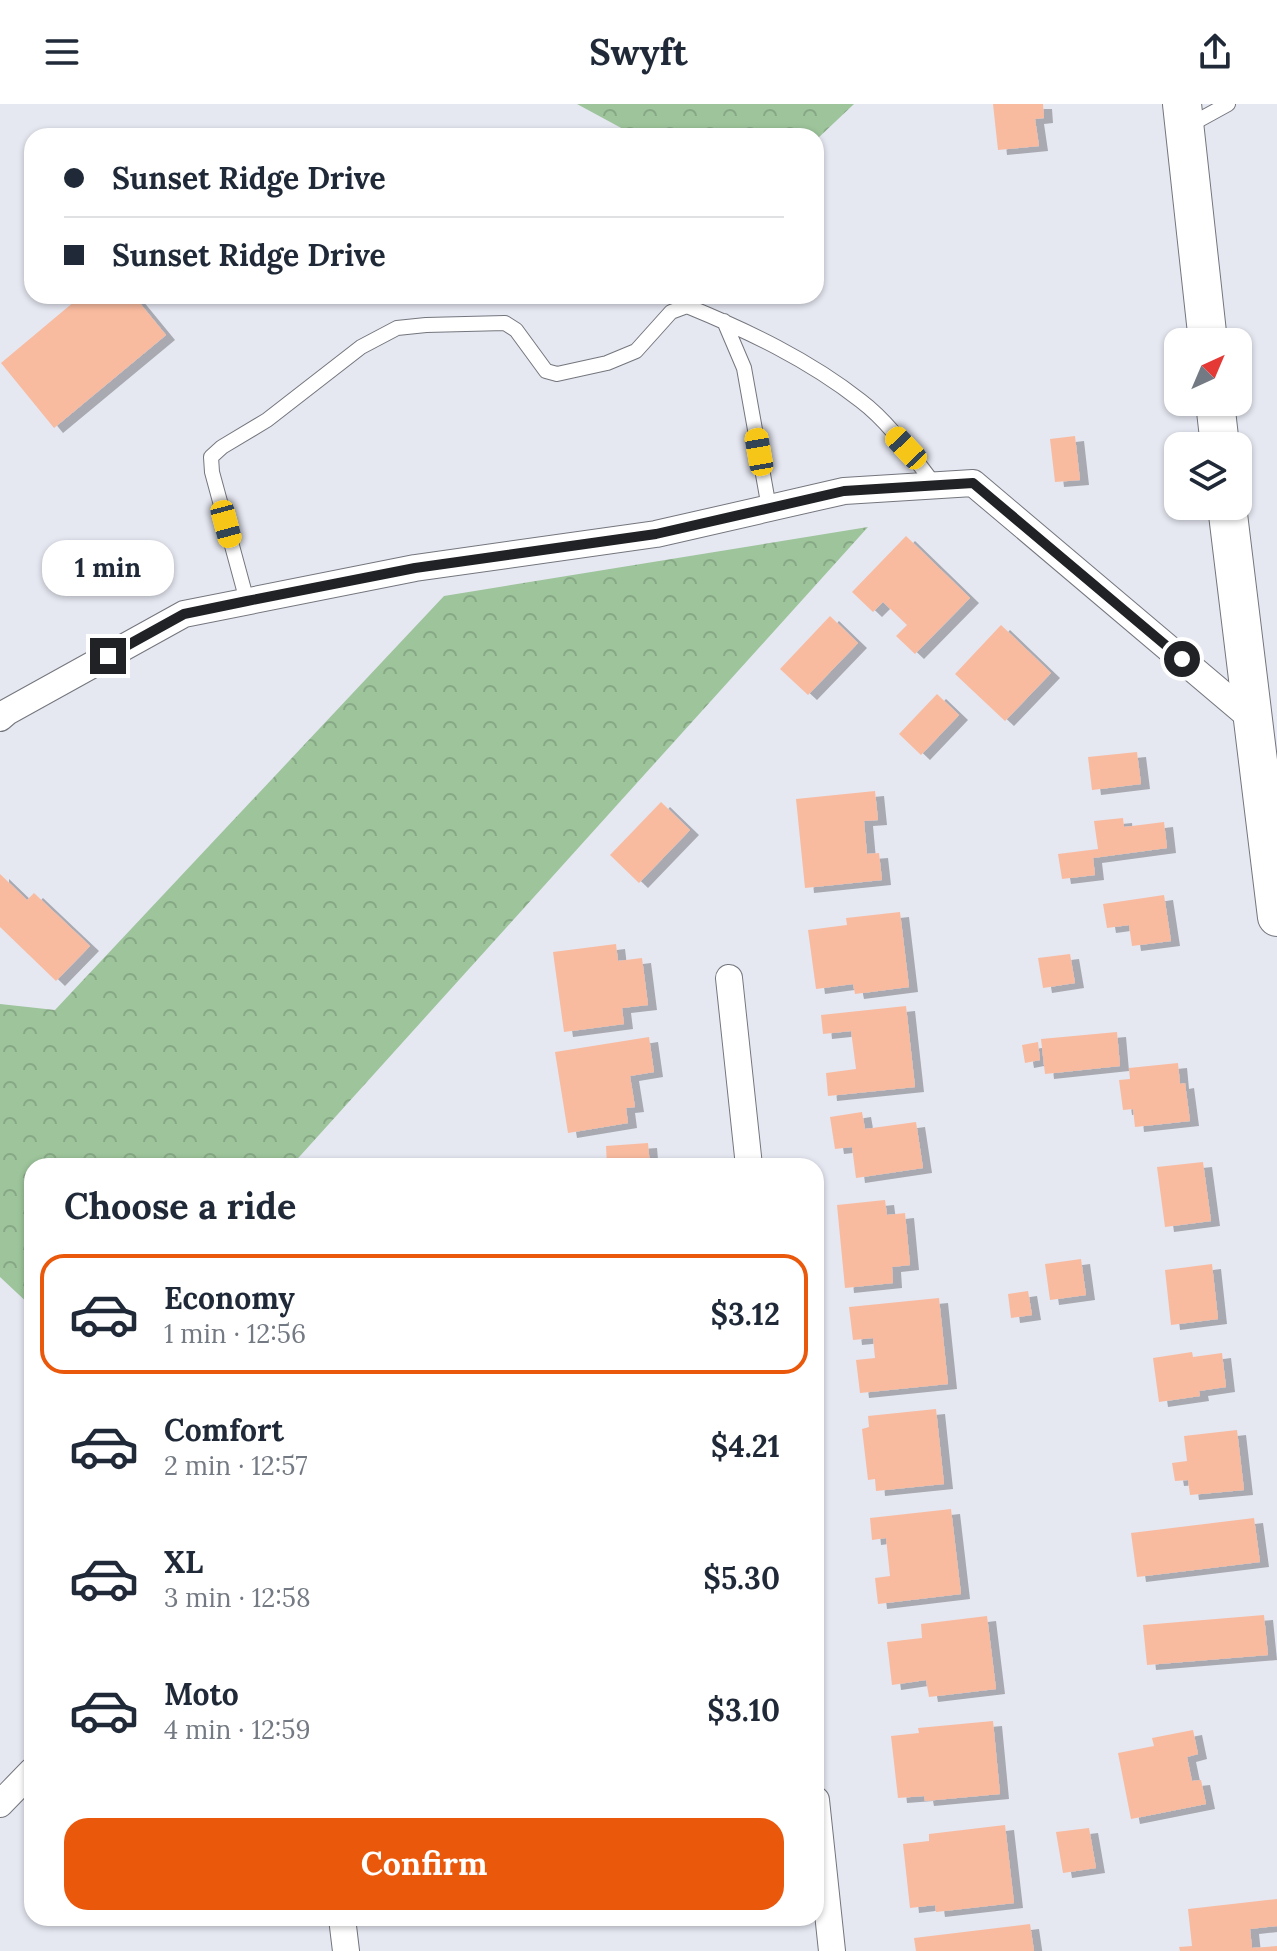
<!DOCTYPE html>
<meta charset="utf-8">
<style>
:root{--surface:#fff;--page:#f6f6f7;--text:#1f2937;--muted:#747a83;--line:#e0e1e3;--accent:#ea580c}
body{margin:0;font-family:Lora,serif;background:var(--page);color:var(--text);height:100vh;display:flex;flex-direction:column;font-size:30px;white-space:nowrap}
*{box-sizing:border-box;margin:0}
p{font-size:26px;color:var(--muted)}
.icon{flex:none;width:44px;height:44px;fill:none;stroke:currentColor;stroke-width:2;stroke-linecap:round;stroke-linejoin:round}
.map{position:relative;flex:1;overflow:hidden}
.details{position:absolute;left:24px;top:1054px;width:800px;height:768px;display:flex;flex-direction:column;background:var(--surface);border-radius:24px;box-shadow:0 2px 6px #0004}
.details>*{flex:none}
.hud{position:absolute;left:24px;top:24px;width:800px;height:176px;border-radius:24px;box-shadow:0 2px 6px #0004;display:grid;align-content:center;height:176px;padding:0 40px;background:var(--surface)}
.needle{width:52px;rotate:44deg}
.fabs{position:absolute;left:1164px;top:224px;display:grid;gap:16px}
.fabs a{display:grid;place-items:center;width:88px;height:88px;border-radius:16px;background:var(--surface);box-shadow:0 2px 6px #0004;font-size:40px}
.end{position:absolute;width:36px;height:36px;margin:-18px;border:10px solid #212225;background:#fff;box-shadow:0 0 0 4px #fff}
.from{border-radius:50%}
.bubble{position:absolute;height:56px;border-radius:24px;background:var(--surface);box-shadow:0 2px 6px #0004;font-size:26px;font-weight:700;line-height:56px;text-align:center}
.car{position:absolute;width:24px;height:48px;margin:-24px -12px;border-radius:10px;box-shadow:0 0 6px 2px #0007;background:linear-gradient(#f5c518 24%,#345 0 40%,#f5c518 0 76%,#345 0 86%,#f5c518 0)}
.hud b{display:flex;align-items:center;gap:28px;height:76px;font-size:30px}
.hud b+b{border-top:2px solid var(--line)}
.hud i{width:20px;height:20px;background:var(--text)}
ul{padding:0;list-style:none}
li{display:flex;align-items:center;gap:24px;height:120px;margin:0 16px 12px;padding:0 24px;border:4px solid transparent;border-radius:24px}
li div{flex:1}
li b{display:block;font-size:30px}
li em{font-style:normal;font-weight:700}
li.selected{border-color:var(--accent)}
li>.icon{width:72px;height:72px;stroke-width:1.5}
h2{padding:0 40px;font-size:36px;line-height:96px}
.primary-button{display:flex;gap:16px;margin-top:auto;padding:16px 40px}
.primary-button a{flex:1;height:92px;border-radius:24px;background:var(--accent);color:#fff;font-size:32px;font-weight:700;line-height:92px;text-align:center}
header{display:flex;justify-content:space-between;align-items:center;height:104px;padding:0 40px;background:var(--surface);font-size:36px;font-weight:700}
.map>svg:first-child{display:block}
.forest{fill:url(#forest-crowns)}
.building{fill:#f9bba0;filter:url(#shadow)}
.lines{fill:none;stroke-linecap:round;stroke-linejoin:round}
.service-casing{stroke:#74767e;stroke-width:16}
.minor-casing{stroke:#74767e;stroke-width:28}
.secondary-casing{stroke:#74767e;stroke-width:40}
.service{stroke:#fff;stroke-width:14}
.minor{stroke:#fff;stroke-width:26}
.secondary{stroke:#fff;stroke-width:38}
.route{stroke:#212225;stroke-width:10}
</style>
<header><svg class="icon" aria-label="menu" viewBox="0 0 24 24"><path d="M4 6h16M4 12h16M4 18h16"/></svg>Swyft<svg class="icon" aria-label="share" viewBox="0 0 24 24"><path d="M12 15V3M7 8l5-5 5 5M5 13v7h14v-7"/></svg></header>
<div class="map">
<svg width="1277" height="1847" viewBox="0 0 1277 1847">
<defs>
<pattern id="forest-crowns" width="20" height="18" patternUnits="userSpaceOnUse" patternTransform="scale(2)"><rect width="20" height="18" fill="#9dc49b"/><path d="M2 6a3 3 0 1 1 6 0M12 15a3 3 0 1 1 6 0" fill="none" stroke="#87a885"/></pattern>
<filter id="shadow"><feDropShadow dx="9" dy="5" stdDeviation="0" flood-color="#0004"/></filter>
</defs>
<rect width="100%" height="100%" fill="#e5e7f1"/>
<path class="forest" d="M577 0H854L816 36V32H636Z
M868 423 291 1062H32V1203L0 1173V900L55 906 444 492Z"/>
<path class="building" d="M993 0H1043L1044 14 1035 15 1039 42 998 46Z
M81 192H134L166 231 54 324 1 259Z
M1075 332 1080 376 1055 378 1050 335Z
M906 432 970 494 915 550 896 532 907 521 883 498 873 508 852 488Z
M830 512 858 539 808 591 780 565Z
M1001 521 1051 569 1005 617 955 570Z
M937 590 959 611 921 651 899 630Z
M1137 648 1141 680 1092 686 1088 653Z
M875 687 878 716 864 717 867 750 879 749 882 776 805 784 796 695Z
M661 698 690 726 639 779 610 751Z
M1123 714 1124 723 1164 718 1167 744 1093 754 1095 771 1062 775 1058 750 1098 745 1094 717Z
M0 770 27 796 34 789 90 842 56 877 0 823Z
M1164 791 1171 837 1132 842 1129 821 1107 824 1103 800Z
M900 808 909 883 855 890 853 880 816 885 808 826 847 821 846 814Z
M616 840 618 857 642 854 648 901 622 904 624 920 564 928 553 848Z
M1070 850 1075 879 1043 884 1038 854Z
M906 902 915 983 828 992 826 969 856 965 851 927 823 930 821 911Z
M1117 928 1120 962 1045 970 1041 935Z
M649 933 654 968 630 972 635 1003 626 1004 628 1019 568 1029 555 948Z
M1038 938 1040 956 1025 959 1022 941Z
M1178 959 1180 980 1185 979 1190 1017 1135 1023 1133 1005 1123 1006 1119 976 1130 975 1129 964Z
M862 1008 865 1025 916 1018 923 1064 856 1074 852 1043 835 1045 830 1013Z
M648 1039 650 1062H607L606 1042Z
M1203 1058 1211 1117 1165 1123 1157 1063Z
M885 1096 887 1111 905 1109 910 1161 892 1163 893 1179 845 1184 837 1101Z
M1081 1155 1086 1191 1050 1196 1045 1160Z
M1212 1160 1218 1215 1171 1221 1165 1166Z
M1028 1187 1032 1211 1011 1214 1008 1190Z
M939 1194 948 1280 860 1289 856 1256 875 1254 873 1234 853 1236 849 1203Z
M1192 1248 1193 1253 1222 1249 1226 1283 1199 1287 1200 1292 1159 1298 1153 1254Z
M936 1305 944 1380 876 1387 875 1375 868 1376 862 1325 869 1323 868 1312Z
M1237 1326 1244 1386 1190 1391 1188 1376 1175 1377 1172 1359 1187 1357 1184 1332Z
M951 1405 961 1490 878 1500 875 1474 890 1472 886 1434 872 1436 870 1414Z
M1254 1414 1260 1458 1137 1473 1131 1429Z
M1264 1511 1268 1551 1147 1561 1143 1521Z
M987 1512 996 1585 929 1593 926 1576 892 1581 887 1538 922 1534 921 1520Z
M993 1617 1000 1690 925 1697 924 1692 898 1694 891 1632 919 1629 918 1624Z
M1193 1626 1198 1650 1187 1653 1192 1677 1201 1676 1206 1700 1131 1715 1118 1649 1154 1642 1152 1634Z
M1005 1721 1014 1799 936 1808 935 1801 910 1804 903 1740 929 1737V1730Z
M1089 1724 1096 1764 1063 1769 1056 1728Z
M1277 1795V1822L1250 1825 1252 1844 1277 1842V1847H1180L1179 1843 1192 1842 1188 1805Z
M1030 1820 1034 1847H916L914 1834Z"/>
<g class="lines">
<defs>
<path id="service" d="M1188 22 1228 0
M724 217 744 264 769 404
M247 497 212 368 211 353 222 343 267 316 361 243 397 224 426 221 505 219 516 226 546 267 557 270 607 259 636 247 671 208 687 202C748 227 809 256 861 297 890 319 913 353 935 381"/>
<path id="minor" d="M0 614 7 608 184 510 415 464 656 430 844 387 973 379 1251 614
M729 874 749 1062
M816 1696 832 1847
M0 1700 32 1667
M342 1814 346 1847"/>
<path id="secondary" d="M1182 0 1208 238
M1215 298 1220 342
M1227 402 1277 813"/>
</defs>
<use href="#service" class="service-casing"/>
<use href="#minor" class="minor-casing"/>
<use href="#secondary" class="secondary-casing"/>
<use href="#service" class="service"/>
<use href="#minor" class="minor"/>
<use href="#secondary" class="secondary"/>
</g>
<g class="lines">
<path class="route" d="M108 552 184 510 247 497 415 464 656 430 844 387 973 379 1182 555"/>
</g>
</svg>
<div class="fabs">
<a><svg class="needle" viewBox="-14 -14 28 28"><path d="M0-13l5 13h-10z" fill="#e53935"/><path d="M0 13l5-13h-10z" fill="#747a83"/></svg></a>
<a><svg class="icon" aria-label="layers" viewBox="0 0 24 24"><path d="M12 4l9 5-9 5-9-5zM3 14l9 5 9-5"/></svg></a>
</div>
<i class="end from" style="left:1182px;top:555px"></i>
<i class="end" style="left:108px;top:552px"></i>
<div class="bubble" style="left:42px;top:436px;width:132px">1 min</div>
<i class="car" style="left:906px;top:344px;rotate:317deg"></i>
<i class="car" style="left:759px;top:348px;rotate:350deg"></i>
<i class="car" style="left:226px;top:420px;rotate:165deg"></i>
<div class="hud">
<b><i class="from"></i>Sunset Ridge Drive</b>
<b><i></i>Sunset Ridge Drive</b>
</div>
<section class="details">
<h2>Choose a ride</h2>
<ul>
<li class="selected"><svg class="icon" aria-label="car" viewBox="0 0 24 24"><path d="M5 17H2v-5l4-1 3-4h7l3 4 3 1v5h-3M9 17h6M6 11h13"/><circle cx="7" cy="17" r="2"/><circle cx="17" cy="17" r="2"/></svg><div><b>Economy</b><p>1 min · 12:56</p></div><em>$3.12</em></li>
<li><svg class="icon" aria-label="car" viewBox="0 0 24 24"><path d="M5 17H2v-5l4-1 3-4h7l3 4 3 1v5h-3M9 17h6M6 11h13"/><circle cx="7" cy="17" r="2"/><circle cx="17" cy="17" r="2"/></svg><div><b>Comfort</b><p>2 min · 12:57</p></div><em>$4.21</em></li>
<li><svg class="icon" aria-label="car" viewBox="0 0 24 24"><path d="M5 17H2v-5l4-1 3-4h7l3 4 3 1v5h-3M9 17h6M6 11h13"/><circle cx="7" cy="17" r="2"/><circle cx="17" cy="17" r="2"/></svg><div><b>XL</b><p>3 min · 12:58</p></div><em>$5.30</em></li>
<li><svg class="icon" aria-label="car" viewBox="0 0 24 24"><path d="M5 17H2v-5l4-1 3-4h7l3 4 3 1v5h-3M9 17h6M6 11h13"/><circle cx="7" cy="17" r="2"/><circle cx="17" cy="17" r="2"/></svg><div><b>Moto</b><p>4 min · 12:59</p></div><em>$3.10</em></li>
</ul>
<div class="primary-button"><a>Confirm</a></div>
</section>
</div>
